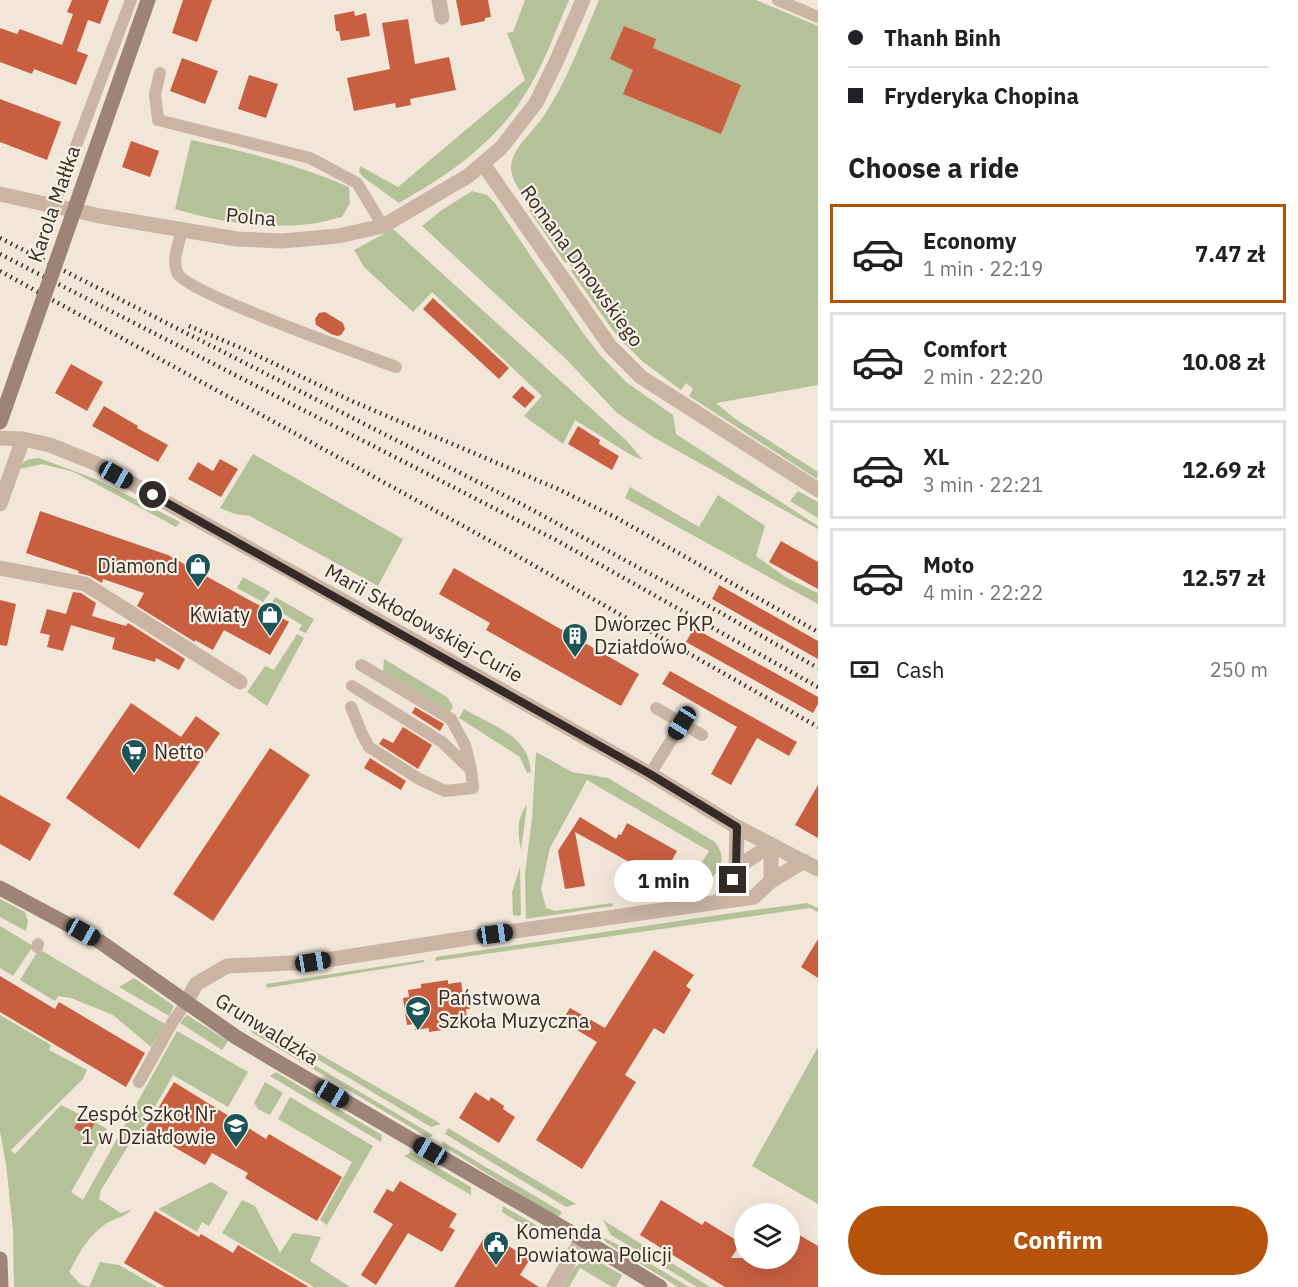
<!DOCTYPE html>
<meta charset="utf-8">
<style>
:root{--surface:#fff;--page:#f2f2f2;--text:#202124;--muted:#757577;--line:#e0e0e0;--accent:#b45309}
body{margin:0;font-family:"IBM Plex Sans",sans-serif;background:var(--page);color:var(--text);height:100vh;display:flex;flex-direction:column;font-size:22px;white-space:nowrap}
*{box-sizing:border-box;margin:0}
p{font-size:20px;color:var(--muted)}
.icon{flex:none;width:33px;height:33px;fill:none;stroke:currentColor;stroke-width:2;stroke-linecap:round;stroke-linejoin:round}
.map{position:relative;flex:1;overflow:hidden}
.details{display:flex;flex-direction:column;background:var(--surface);width:480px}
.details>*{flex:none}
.banner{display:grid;align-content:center;height:132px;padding:0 30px;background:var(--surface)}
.fabs{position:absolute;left:734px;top:1203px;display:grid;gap:12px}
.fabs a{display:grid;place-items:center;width:66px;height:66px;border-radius:50%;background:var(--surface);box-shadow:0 6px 24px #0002;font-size:30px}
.end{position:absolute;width:27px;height:27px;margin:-14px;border:8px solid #352b26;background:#fff;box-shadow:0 0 0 3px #fff}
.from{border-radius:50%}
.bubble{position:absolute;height:42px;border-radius:21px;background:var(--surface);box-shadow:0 6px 24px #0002;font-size:20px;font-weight:700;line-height:42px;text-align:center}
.car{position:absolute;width:18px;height:36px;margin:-18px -9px;border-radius:8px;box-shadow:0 0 4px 2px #0007;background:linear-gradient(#222 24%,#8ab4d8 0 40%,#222 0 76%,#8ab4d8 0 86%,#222 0)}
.banner b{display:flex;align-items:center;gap:21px;height:57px;font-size:22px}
.banner b+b{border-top:2px solid var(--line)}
.banner i{width:15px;height:15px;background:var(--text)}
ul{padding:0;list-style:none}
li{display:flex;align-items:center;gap:18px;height:99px;margin:0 12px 9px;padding:0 18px;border:3px solid var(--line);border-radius:0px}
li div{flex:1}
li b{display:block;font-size:22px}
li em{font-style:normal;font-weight:700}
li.selected{border-color:var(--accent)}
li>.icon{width:54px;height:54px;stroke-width:1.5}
h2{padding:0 30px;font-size:27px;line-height:72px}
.pay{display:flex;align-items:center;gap:15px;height:66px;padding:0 30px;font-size:22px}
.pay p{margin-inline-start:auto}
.cta{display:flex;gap:12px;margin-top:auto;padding:12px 30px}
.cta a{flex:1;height:69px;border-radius:36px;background:var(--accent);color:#fff;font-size:24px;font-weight:700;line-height:69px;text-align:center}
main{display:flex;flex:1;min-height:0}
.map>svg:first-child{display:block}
.green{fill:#b4c199}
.building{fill:#c85f40}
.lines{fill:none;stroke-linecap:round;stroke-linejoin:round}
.lane{stroke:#cab5a5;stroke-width:12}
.street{stroke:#cab5a5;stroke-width:15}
.secondary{stroke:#9e8476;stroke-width:15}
.rail{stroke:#352b26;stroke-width:4.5;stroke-dasharray:1.5 4.5;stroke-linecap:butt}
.secondary-bridge{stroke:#9e8476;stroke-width:15}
.route{stroke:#352b26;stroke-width:8}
.labels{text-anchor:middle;stroke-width:4.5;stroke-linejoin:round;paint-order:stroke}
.street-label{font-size:20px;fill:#352b26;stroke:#f9f0e5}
.poi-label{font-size:20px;fill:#352b26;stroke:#f9f0e5;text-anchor:start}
</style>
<main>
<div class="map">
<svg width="818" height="1287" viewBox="0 0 818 1287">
<rect width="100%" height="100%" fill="#f2e6d9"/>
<path class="green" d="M525 0H569C555 32 543 67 524 96 494 144 447 176 399 203L363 177 359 172 360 166 398 187 525 80 507 33 513 32Z
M599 0H756L818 26V385L716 403 734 418 818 472 817 479 689 396 693 389 686 383 681 390 642 361 623 342 612 329 571 271 573 269 568 262 565 263 529 210 533 207C524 196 511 182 511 167 512 148 533 132 543 117 567 81 582 40 599 0Z
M191 140C244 151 299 165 349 187L350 203 342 217C332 219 321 223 310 224 265 229 218 222 175 209Z
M472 191 487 195 494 202 583 333 601 356 626 382 673 415 676 434 818 526V529L653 437 617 413 566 359 422 226 442 210Z
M393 229 627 441 643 460 631 455 575 420 563 444 524 416 542 396 432 292 413 312 364 267 354 250Z
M253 454 403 539 378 586 250 516 235 514 220 508Z
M39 458 98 480 180 522 176 527 74 472 42 464 20 469C22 459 30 459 39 458Z
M630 487 699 527 718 495 765 526 756 556 787 578 818 593V604L625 498Z
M798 491 818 502V518L790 501Z
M243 577 270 592 263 602 237 588Z
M275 597 314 619 306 633 299 630 302 625 270 606Z
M297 634 304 638 267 706 247 692 265 666 274 670Z
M384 659 447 697 453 706 449 714 383 672Z
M464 709C484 721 516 732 526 753 529 759 530 766 531 772L527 773 520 757 459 718Z
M536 752 572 772 608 778 715 842C736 870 703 885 682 894L709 851 587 780 550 848 541 889 546 908 555 911 612 903 613 906 526 919 525 874 532 818Z
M527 805 521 850C518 835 516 818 527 805Z
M520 867 521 915 518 916 513 915 512 892Z
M0 899 25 912 28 921 26 931 0 917Z
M807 903 818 908V912L810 908 435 961 436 957 746 911Z
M0 926 33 946 13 976 0 968Z
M39 949 165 1024 151 1047 113 1015 71 998 58 996 55 1001 20 980Z
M423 960 425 962 267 988 266 984Z
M134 978 174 1006 169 1016 119 987Z
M0 1015 51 1045 49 1050 87 1070 83 1079 11 1150 15 1154 61 1105 81 1115 74 1128 87 1135 95 1122 107 1129 71 1192 83 1200 177 1031 248 1072 228 1107 173 1075 141 1131 138 1130 101 1190 99 1199 121 1213 132 1209C125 1217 116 1218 107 1223 86 1238 81 1251 69 1272L80 1284 89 1287 100 1262 119 1265 157 1287H14L13 1230 6 1164 0 1131Z
M187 1015 228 1041 222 1050 180 1023Z
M257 1018 436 1121 441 1124 431 1127 255 1022Z
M253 1029 433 1135 429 1138 251 1032Z
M818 1047V1204L752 1166Z
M276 1072 382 1135 381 1142 270 1076Z
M265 1082 283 1093 270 1115 258 1109 254 1103Z
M290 1097 373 1146 327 1225 320 1220 352 1162 278 1119Z
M448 1128 576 1204 566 1207 445 1134Z
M442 1141 562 1212 558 1218 443 1146Z
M411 1152 471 1187V1195L404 1156Z
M211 1182 228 1192 209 1226 202 1222 197 1232 158 1209Z
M242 1200 255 1206 280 1253 293 1233 321 1237 310 1261 350 1287H314L222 1233Z
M503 1206 536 1225 540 1230 538 1234 502 1212Z
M603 1220 710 1287H697L611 1235Z
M602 1237 621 1246 689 1287H678L607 1243Z
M592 1258 622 1275 616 1287H612L580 1268 569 1287H563C571 1273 575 1262 592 1258Z"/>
<path class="building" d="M72 0H109L100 24 88 20 77 51 88 55 76 85 34 69 32 74 0 62V28L17 34 20 29 62 45 73 14 67 12Z
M183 0H212L197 42 172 33Z
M456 0H488L491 17 485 18V21L461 26Z
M354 11 355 16 366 13 370 36 341 41 339 31H336L334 15Z
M408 19 415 64 449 57 456 90 410 99 411 105 396 108 395 103 354 111 347 78 390 69 382 23Z
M624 26 656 39 653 48 741 85 721 134 623 94 633 70 610 59Z
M182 58 218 71 205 104 170 91Z
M249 75 278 84 266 118 238 109Z
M0 99 61 122 47 160 0 142Z
M131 141 159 151 150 177 122 167Z
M433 298 509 368 499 379 423 309Z
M325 312 343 323 345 329 341 335 337 336 331 334 316 325 315 319 319 313Z
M71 364 103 382 87 411 55 393Z
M522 386 535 397 525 408 512 397Z
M104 406 138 426 137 428 168 445 158 462 92 426Z
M578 426 600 440 599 444 619 456 612 470 568 444Z
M220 459 238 469 221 497 188 479 198 462 213 471Z
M40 511 168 555 289 622 270 655 224 630 213 650 195 640V642L137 606 144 593 103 579 102 583 90 576 78 573 79 571 26 553Z
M781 541 818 562V589L769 562Z
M454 568 639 674 621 706 486 630 490 623 439 594Z
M719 585 818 641V659L712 599Z
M73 592 81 593 96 603 92 616 126 626 128 623 185 659 179 670 156 658 155 662 112 649 115 638 71 625 63 651 47 647 50 635 40 633 47 609 66 614Z
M0 600 16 604 7 646 0 645Z
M694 628 818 697V704L813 713 686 642Z
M670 671 797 742 789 756 757 738 731 785 711 774 737 727 662 684Z
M131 703 181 737 196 716 220 733 139 849 66 798Z
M415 707 444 724 440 731 412 713Z
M403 727 432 745 418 769 379 744 383 738 393 743Z
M270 748 310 775 213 921 173 894Z
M370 758 406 781 401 790 364 768Z
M818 785V838L795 825Z
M0 795 51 824 30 861 0 844Z
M580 817 616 839 619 834 621 835 627 823 677 851 670 864 667 863 658 878 575 832 585 886 565 889 558 851Z
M818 939V978L801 967Z
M654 950 694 975 686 986 691 990 664 1034 654 1028 625 1075 636 1082 582 1169 536 1140 597 1042 562 1021 570 1008 605 1028Z
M0 976 55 1009 59 1002 145 1053 126 1087 0 1012Z
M448 980V984L461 982 463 994 467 993 470 1009H466L467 1022 455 1024 456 1028 429 1032V1028L415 1030 414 1024 407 1025 403 998 409 997 408 990 421 988V984Z
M174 1082 266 1139 269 1134 342 1177 317 1221 245 1178 248 1173 212 1153 205 1165 145 1130Z
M475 1092 489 1101 491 1097 504 1106 503 1109 515 1117 499 1143 459 1118Z
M81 1115 95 1122 88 1136 74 1128Z
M400 1181 457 1214 449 1227 455 1230 442 1252 408 1233 376 1285 361 1275 393 1224 373 1212 387 1189 393 1192Z
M661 1200 702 1225 705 1221 741 1243 731 1258H789V1229L818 1246V1287H725L640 1235Z
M155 1211 199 1237 201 1234 233 1253 238 1245 309 1287H165L124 1263Z
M487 1233 530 1259 520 1275 539 1287H454Z"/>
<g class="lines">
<path class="lane" d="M778 0 818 17
M160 73 155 94 158 120 310 158 357 183 383 226
M53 207 131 0
M182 230C179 243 171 262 178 274 190 294 364 355 396 367
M361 665 451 719 465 745 471 770
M351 707 362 734 369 747 419 779 445 791 473 788 471 770 442 742 352 686
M656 708 702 735
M650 774 682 723
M37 947 38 944
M139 1082 172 1023 186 1003"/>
<path class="street" d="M439 0 442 17
M483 164 610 346 641 377 818 490
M0 194 100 216 237 239 282 241 338 236 383 226 468 176 501 148 536 103 556 62 583 0
M0 438 23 439 50 445 97 464 356 608 650 774 737 827 818 869
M0 504 23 439
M0 568 85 584 240 682
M771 845V881
M736 868 771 845
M718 901 729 892 736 868 737 827
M186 1003 196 984 227 966 313 962 494 934 754 897 771 881 804 861
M554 1287 582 1239"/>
<path class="secondary" d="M0 888 99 941 236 1037 271 1058 582 1239 660 1287
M0 1259 1 1287"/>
<path class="rail" d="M0 238 527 507 691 596 818 668
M0 254 556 540 818 687
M0 271 514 554 818 727
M189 326 246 350 354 402 558 489 615 517 818 632"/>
<path class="secondary-bridge" d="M0 422 148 0"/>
</g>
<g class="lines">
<path class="route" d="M153 495 650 774 737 827 736 868 733 880"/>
</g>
<defs>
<symbol id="shop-pin" viewBox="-11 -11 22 30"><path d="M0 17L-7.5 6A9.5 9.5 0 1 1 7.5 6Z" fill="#1b5558" stroke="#f9f0e5"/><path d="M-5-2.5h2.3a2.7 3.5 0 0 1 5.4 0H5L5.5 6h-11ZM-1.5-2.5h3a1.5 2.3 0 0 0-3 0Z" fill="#fff"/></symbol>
<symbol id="building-pin" viewBox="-11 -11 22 30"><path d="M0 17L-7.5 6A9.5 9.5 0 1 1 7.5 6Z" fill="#1b5558" stroke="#f9f0e5"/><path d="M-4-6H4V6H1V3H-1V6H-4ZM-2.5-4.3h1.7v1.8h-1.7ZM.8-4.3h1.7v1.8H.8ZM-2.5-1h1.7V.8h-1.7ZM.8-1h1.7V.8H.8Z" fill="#fff"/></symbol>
<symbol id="supermarket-pin" viewBox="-11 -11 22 30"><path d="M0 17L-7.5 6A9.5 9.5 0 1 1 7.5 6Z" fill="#1b5558" stroke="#f9f0e5"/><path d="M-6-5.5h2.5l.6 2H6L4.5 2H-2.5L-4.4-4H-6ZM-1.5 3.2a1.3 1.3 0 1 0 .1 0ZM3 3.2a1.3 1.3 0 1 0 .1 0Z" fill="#fff"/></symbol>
<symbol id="school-pin" viewBox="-11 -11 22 30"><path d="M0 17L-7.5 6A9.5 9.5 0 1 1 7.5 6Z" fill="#1b5558" stroke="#f9f0e5"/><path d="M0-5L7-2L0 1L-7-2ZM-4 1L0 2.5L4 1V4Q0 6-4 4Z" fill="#fff"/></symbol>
<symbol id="civic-pin" viewBox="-11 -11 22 30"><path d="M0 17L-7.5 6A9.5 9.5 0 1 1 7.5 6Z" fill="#1b5558" stroke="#f9f0e5"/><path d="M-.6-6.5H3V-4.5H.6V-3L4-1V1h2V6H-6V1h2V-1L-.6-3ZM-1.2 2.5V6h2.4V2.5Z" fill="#fff"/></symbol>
</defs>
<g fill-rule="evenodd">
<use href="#shop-pin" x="183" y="551" width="30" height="40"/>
<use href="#shop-pin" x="255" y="600" width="30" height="40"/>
<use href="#building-pin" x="560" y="621" width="30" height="40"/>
<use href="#supermarket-pin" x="119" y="737" width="30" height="40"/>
<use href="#school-pin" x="403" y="994" width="30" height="40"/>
<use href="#school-pin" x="221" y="1111" width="30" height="40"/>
<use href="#civic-pin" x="481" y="1229" width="30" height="40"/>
</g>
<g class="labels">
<g class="street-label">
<text transform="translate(54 204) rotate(-71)" y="7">Karola Małłka</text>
<text transform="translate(251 217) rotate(5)" y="7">Polna</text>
<text transform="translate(582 266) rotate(54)" y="7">Romana Dmowskiego</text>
<text transform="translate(424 623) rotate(29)" y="7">Marii Skłodowskiej-Curie</text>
<text transform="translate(267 1029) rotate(32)" y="7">Grunwaldzka</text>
</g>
<g class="poi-label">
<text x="178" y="573" text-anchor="end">Diamond</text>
<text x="250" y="622" text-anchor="end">Kwiaty</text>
<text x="594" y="631">Dworzec PKP<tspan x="594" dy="23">Działdowo</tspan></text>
<text x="154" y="759">Netto</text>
<text x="438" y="1005">Państwowa<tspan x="438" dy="23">Szkoła Muzyczna</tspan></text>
<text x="216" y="1121" text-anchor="end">Zespół Szkoł Nr<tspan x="216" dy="23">1 w Działdowie</tspan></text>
<text x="516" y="1239">Komenda<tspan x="516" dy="23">Powiatowa Policji</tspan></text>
</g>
</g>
</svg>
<div class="fabs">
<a><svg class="icon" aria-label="layers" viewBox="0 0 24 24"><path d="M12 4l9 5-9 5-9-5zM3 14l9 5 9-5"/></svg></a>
</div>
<i class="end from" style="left:153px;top:495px"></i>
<i class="end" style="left:733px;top:880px"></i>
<div class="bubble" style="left:614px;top:860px;width:99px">1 min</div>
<i class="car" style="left:116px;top:475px;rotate:119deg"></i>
<i class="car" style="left:682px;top:723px;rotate:212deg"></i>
<i class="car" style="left:83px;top:932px;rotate:119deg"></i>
<i class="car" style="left:495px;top:934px;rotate:82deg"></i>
<i class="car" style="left:313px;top:962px;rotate:81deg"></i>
<i class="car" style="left:332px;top:1094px;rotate:120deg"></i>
<i class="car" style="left:430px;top:1151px;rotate:300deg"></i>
</div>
<section class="details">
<div class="banner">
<b><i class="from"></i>Thanh Binh</b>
<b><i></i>Fryderyka Chopina</b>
</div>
<h2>Choose a ride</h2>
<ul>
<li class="selected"><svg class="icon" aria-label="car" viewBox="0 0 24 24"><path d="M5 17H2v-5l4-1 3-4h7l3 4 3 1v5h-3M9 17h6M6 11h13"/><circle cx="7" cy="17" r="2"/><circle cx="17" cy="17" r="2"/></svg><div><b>Economy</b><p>1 min · 22:19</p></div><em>7.47 zł</em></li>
<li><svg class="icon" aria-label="car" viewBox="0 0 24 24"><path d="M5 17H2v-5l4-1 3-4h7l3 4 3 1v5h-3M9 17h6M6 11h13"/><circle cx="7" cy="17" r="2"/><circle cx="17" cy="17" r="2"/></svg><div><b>Comfort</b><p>2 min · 22:20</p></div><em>10.08 zł</em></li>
<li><svg class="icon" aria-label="car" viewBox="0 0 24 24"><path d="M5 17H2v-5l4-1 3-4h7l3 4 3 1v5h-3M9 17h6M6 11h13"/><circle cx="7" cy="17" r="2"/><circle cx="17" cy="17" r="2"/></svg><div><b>XL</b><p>3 min · 22:21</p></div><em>12.69 zł</em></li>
<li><svg class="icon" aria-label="car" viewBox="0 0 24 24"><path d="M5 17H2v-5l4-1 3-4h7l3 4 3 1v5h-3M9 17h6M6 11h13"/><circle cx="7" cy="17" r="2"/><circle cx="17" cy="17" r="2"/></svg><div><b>Moto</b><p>4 min · 22:22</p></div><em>12.57 zł</em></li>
</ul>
<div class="pay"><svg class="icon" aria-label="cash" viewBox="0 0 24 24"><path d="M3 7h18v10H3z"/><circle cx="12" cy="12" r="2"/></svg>Cash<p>250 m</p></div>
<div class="cta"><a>Confirm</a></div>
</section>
</main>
